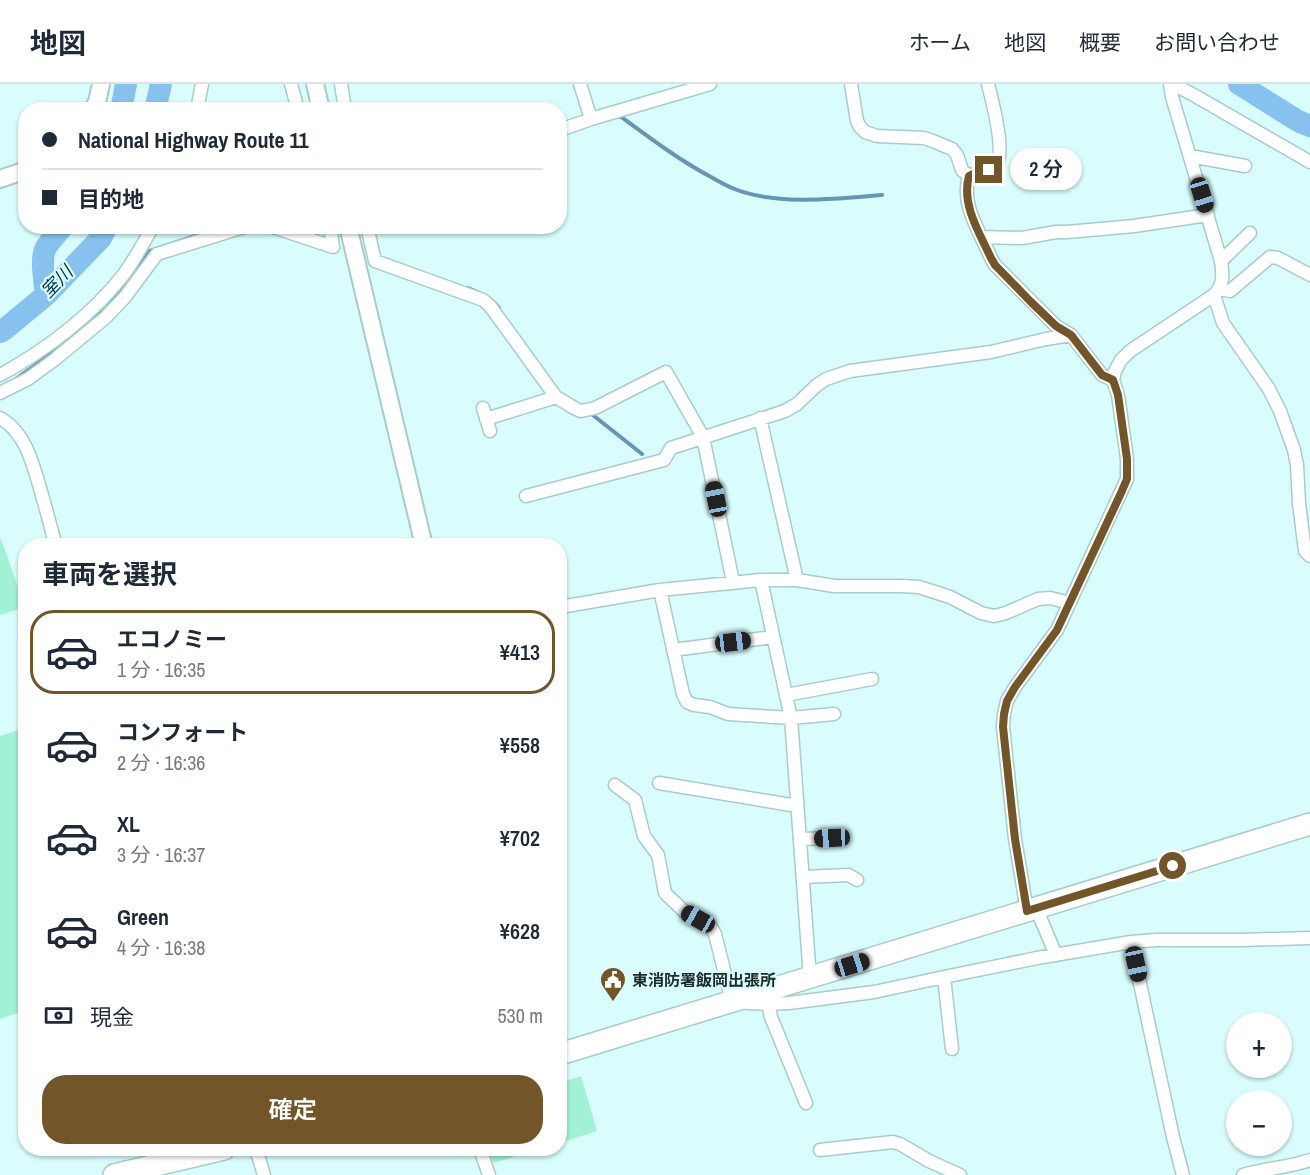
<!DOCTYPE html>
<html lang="ja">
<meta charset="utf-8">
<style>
:root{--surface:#fff;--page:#f2f2f3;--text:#1f2937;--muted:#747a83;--line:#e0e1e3;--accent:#73552a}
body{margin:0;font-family:"Archivo Narrow","Noto Sans JP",sans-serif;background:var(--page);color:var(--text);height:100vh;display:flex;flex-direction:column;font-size:22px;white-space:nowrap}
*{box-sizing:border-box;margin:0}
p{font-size:20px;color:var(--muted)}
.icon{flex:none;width:33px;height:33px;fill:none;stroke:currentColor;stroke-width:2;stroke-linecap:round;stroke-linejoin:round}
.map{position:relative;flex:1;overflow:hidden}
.details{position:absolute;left:18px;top:454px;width:549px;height:618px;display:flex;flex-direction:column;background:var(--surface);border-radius:24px;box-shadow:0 2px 4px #0004}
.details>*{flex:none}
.guide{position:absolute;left:18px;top:18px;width:549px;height:132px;border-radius:24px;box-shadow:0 2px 4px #0004;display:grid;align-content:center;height:132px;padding:0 24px;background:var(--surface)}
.buttons{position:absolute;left:1226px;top:928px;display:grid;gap:12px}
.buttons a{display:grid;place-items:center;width:66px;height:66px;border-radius:50%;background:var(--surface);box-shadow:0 2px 4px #0004;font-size:30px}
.end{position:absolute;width:27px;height:27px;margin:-14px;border:8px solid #73552a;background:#fff;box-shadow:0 0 0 3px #fff}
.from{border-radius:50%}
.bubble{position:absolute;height:42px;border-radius:21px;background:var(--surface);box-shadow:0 2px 4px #0004;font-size:20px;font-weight:600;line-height:42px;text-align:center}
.car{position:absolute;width:18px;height:36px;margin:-18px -9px;border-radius:8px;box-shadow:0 0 4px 2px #0007;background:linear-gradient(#222 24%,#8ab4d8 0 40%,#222 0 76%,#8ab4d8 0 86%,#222 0)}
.guide b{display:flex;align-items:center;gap:21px;height:57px;font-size:22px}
.guide b+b{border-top:2px solid var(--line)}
.guide i{width:15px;height:15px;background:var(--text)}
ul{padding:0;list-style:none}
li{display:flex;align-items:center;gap:18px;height:84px;margin:0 12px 9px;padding:0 12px;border:3px solid transparent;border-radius:24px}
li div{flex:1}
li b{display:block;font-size:22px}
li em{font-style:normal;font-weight:600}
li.current{border-color:var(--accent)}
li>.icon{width:54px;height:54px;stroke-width:1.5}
h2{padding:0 24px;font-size:27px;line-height:72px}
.pay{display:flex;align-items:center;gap:15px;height:66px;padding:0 24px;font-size:22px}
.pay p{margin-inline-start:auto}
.primary-button{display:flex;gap:12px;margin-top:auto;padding:12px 24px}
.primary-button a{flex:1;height:69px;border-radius:24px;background:var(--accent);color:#fff;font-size:24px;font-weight:600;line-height:69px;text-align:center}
header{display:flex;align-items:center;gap:36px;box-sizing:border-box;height:84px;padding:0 30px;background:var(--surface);border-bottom:2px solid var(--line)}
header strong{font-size:28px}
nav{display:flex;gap:33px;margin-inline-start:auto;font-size:21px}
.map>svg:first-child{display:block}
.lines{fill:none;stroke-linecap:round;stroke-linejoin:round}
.stream{stroke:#6795b3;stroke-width:4}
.river{stroke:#87c2ee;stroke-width:22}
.building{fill:#a1f1d4}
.street-casing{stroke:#a8ccca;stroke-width:15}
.secondary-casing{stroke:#a8ccca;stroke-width:20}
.highway-casing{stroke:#a8ccca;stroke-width:24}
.street{stroke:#fff;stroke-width:12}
.secondary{stroke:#fff;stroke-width:16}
.highway{stroke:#fff;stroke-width:21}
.route{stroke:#73552a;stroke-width:8}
.labels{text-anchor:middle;stroke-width:4.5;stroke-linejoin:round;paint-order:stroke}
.poi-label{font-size:16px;font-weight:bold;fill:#1d2b2a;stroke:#d8fdfc;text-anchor:start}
.water-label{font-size:18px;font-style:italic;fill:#00314d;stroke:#d8fdfc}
</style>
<header>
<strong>地図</strong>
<nav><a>ホーム</a><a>地図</a><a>概要</a><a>お問い合わせ</a></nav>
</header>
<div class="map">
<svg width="1310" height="1091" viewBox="0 0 1310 1091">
<rect width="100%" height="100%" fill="#d8fdfc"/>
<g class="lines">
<path class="stream" d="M618 33 620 32C650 54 679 76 711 93 718 97 725 101 732 104 775 122 836 115 882 111
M311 142 312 151
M468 204C480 209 491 213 499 224
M83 245 107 224 136 187 150 167 225 142
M16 295 61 263
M589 328 642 370"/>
<path class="river" d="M1239 0 1298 37 1310 42
M121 26 126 0
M155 26 161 0
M46 211C45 198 39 173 47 162 51 155 58 149 63 142
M0 248 5 245 46 211 101 154 107 142"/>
</g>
<path class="building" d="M1 455 25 523 0 531V456Z
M26 644V926L0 935V652Z
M581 992 597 1047 560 1059V999Z
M489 1065H530V1068L493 1079Z"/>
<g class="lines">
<defs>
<path id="street" d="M291 0 298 26
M341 0 345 26
M580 0 591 35
M851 0 857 37 860 43 865 48 877 52 924 54 933 57 952 65 957 71 962 86 969 92C960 120 980 148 991 174L995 181 1056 242 1071 251 1102 291 1113 296
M1172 0 1192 10 1310 78
M197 26 202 0
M560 46 591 35 710 0
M1190 72 1245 82
M969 92C977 88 990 87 996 81 1006 68 992 16 988 0
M270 142 333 163 330 142
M367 142 375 177 483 216 490 222 556 313 576 325 581 327 595 324 666 288 703 353 733 498
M981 153 1022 154 1056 148H1067L1134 142 1208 131
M1221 177 1250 149
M1220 205 1230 207 1270 173 1278 174 1310 191
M1214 211 1223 239 1269 305 1280 327 1294 366 1297 381 1299 419 1305 467 1310 472
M0 291C46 266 92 231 124 190 135 175 144 158 153 142
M0 309 28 295 54 276 105 234 125 213 157 170 247 142
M483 324 490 347
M0 334C27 349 34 384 42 411 47 428 51 445 56 462
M760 334 797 496
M486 335 556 313
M526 412 664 376 671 364 785 327 797 320 817 301 826 295 850 287 991 268 1046 255 1071 251
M761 496 791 634 810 894
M660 506 683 610 687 618 694 621 710 623 728 630 791 634 834 630
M560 523 660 506 761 496H797L834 502H902L919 503 950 513 981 529 994 532 1006 529 1038 515 1050 514 1070 519
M673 566 773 553
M786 611 872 595
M659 699 797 722
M615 701 635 716 644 752 658 771 665 809 686 829 710 842 715 850 732 918 768 920 789 919 874 908 944 893 1037 874 1131 858 1156 856H1241L1310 854
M800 755 832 754
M803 793 849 791 857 796
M1036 824 1056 871
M1027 827 1015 755 1003 643 1004 630 1007 617 1015 603 1057 546 1127 395V375L1118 311 1113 296 1115 287 1121 276 1130 267 1214 211C1224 201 1223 190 1221 177L1172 13 1170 0
M1131 858 1173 1053 1183 1091
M944 893 952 965
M768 920 771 933 806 1019
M256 1065 264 1091
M480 1065 489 1091
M820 1066 893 1058 900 1060 929 1077 960 1091
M1243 1091C1265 1084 1288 1084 1310 1076"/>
<path id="secondary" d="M315 0 321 26
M92 26 97 18 101 0
M0 95 26 86
M348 142 424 462"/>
<path id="highway" d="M560 970 1310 740
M114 1091 224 1065"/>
</defs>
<use href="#street" class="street-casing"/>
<use href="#secondary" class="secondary-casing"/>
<use href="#highway" class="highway-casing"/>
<use href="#street" class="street"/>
<use href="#secondary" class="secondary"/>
<use href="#highway" class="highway"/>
</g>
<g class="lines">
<path class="route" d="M989 86 977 88 969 92C961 120 979 148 991 174L995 181 1031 218 1056 242 1071 251 1102 291 1113 296 1118 311 1127 375V395L1121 409 1057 546 1015 603 1007 617 1004 630 1003 643 1015 755 1027 827 1173 782"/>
</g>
<defs>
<symbol id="civic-pin" viewBox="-11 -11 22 30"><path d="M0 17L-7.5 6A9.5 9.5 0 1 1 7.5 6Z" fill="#73552a" stroke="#d8fdfc"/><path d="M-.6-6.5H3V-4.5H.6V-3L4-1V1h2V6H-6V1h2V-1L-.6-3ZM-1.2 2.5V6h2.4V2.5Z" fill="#fff"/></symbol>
</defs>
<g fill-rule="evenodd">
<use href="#civic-pin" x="598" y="881" width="30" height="40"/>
</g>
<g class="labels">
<g class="poi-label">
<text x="632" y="902">東消防署飯岡出張所</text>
</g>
<g class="water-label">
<text transform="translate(57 198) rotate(-46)" y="6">室川</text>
</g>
</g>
</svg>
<div class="buttons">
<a>+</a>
<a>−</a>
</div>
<i class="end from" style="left:1173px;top:782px"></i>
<i class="end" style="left:989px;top:86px"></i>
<div class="bubble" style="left:1010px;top:64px;width:72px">2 分</div>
<i class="car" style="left:1202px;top:111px;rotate:163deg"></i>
<i class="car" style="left:716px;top:415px;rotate:349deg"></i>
<i class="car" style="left:733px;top:558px;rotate:83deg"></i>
<i class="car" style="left:832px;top:754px;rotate:267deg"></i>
<i class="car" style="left:698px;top:835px;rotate:299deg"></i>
<i class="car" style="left:1136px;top:880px;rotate:168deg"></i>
<i class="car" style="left:852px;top:881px;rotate:73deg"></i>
<div class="guide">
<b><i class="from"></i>National Highway Route 11</b>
<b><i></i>目的地</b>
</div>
<section class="details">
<h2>車両を選択</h2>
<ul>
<li class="current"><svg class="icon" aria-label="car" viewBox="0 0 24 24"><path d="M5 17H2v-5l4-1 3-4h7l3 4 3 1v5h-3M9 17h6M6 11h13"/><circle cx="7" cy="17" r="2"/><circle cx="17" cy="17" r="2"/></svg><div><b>エコノミー</b><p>1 分 · 16:35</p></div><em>¥413</em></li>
<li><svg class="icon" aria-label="car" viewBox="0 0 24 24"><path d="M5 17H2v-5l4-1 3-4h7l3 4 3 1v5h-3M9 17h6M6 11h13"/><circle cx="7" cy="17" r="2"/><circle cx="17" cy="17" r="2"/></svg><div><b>コンフォート</b><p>2 分 · 16:36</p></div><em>¥558</em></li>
<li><svg class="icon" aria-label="car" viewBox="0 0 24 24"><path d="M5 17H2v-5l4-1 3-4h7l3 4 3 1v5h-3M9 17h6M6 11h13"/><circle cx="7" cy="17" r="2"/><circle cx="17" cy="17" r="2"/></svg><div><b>XL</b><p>3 分 · 16:37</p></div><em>¥702</em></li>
<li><svg class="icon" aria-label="car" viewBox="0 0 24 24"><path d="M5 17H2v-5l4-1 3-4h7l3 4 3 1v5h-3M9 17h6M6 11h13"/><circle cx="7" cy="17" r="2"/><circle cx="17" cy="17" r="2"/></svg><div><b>Green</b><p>4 分 · 16:38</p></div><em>¥628</em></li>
</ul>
<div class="pay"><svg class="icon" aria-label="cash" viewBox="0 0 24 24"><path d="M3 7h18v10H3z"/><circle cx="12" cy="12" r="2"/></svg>現金<p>530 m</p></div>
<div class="primary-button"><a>確定</a></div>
</section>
</div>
